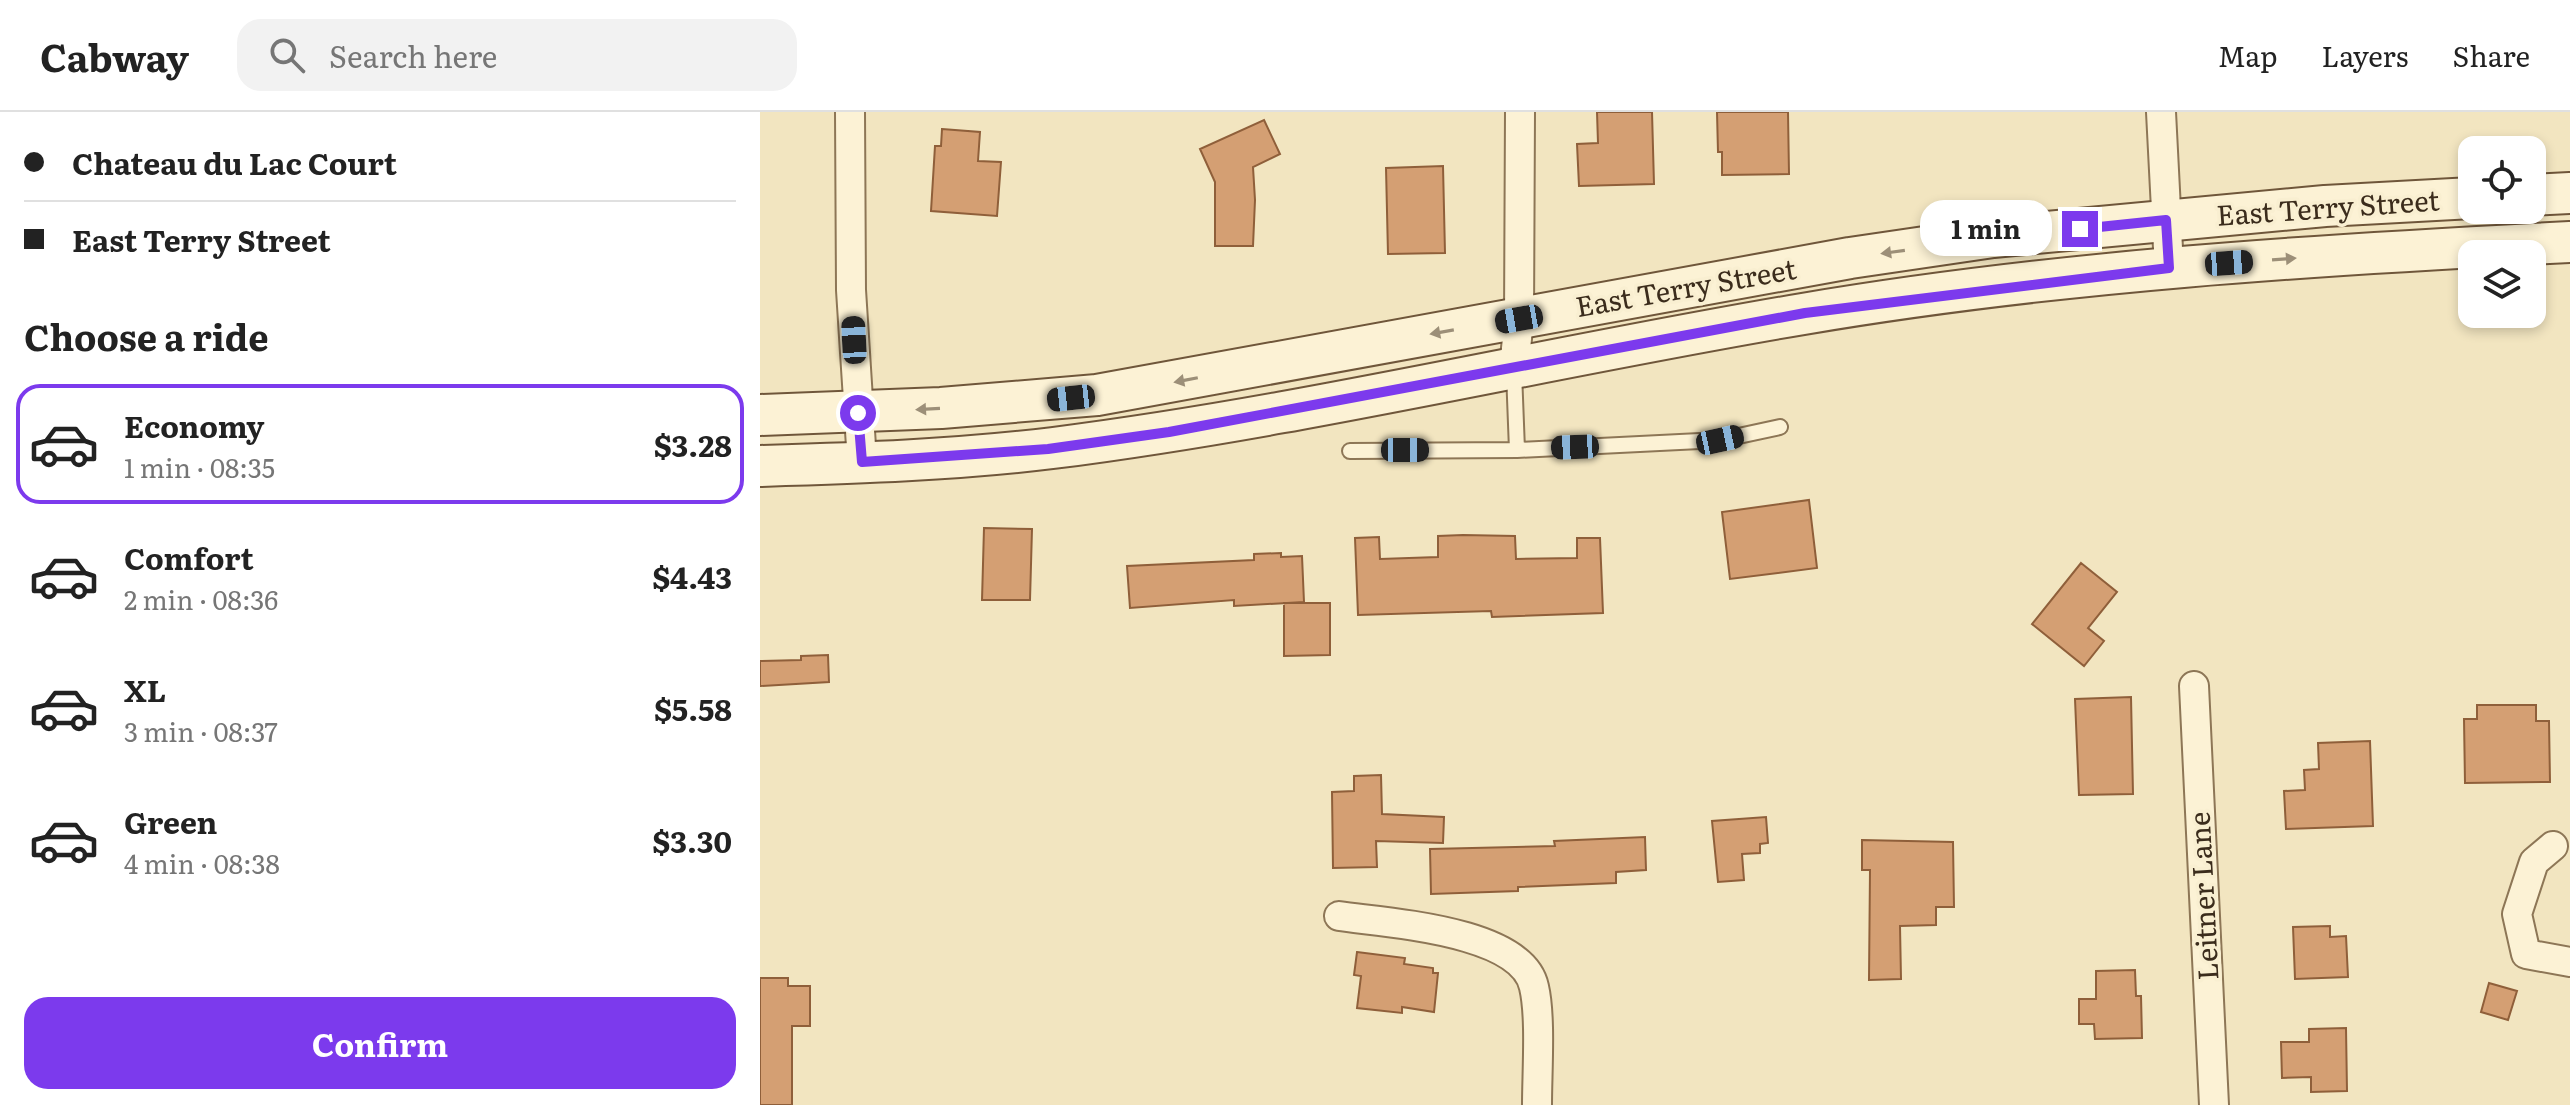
<!DOCTYPE html>
<meta charset="utf-8">
<style>
:root{--surface:#fff;--page:#f2f2f2;--text:#222;--muted:#767676;--line:#e0e0e0;--accent:#7c3aed}
body{margin:0;font-family:Literata,serif;background:var(--page);color:var(--text);height:100vh;display:flex;flex-direction:column;font-size:30px;white-space:nowrap}
*{box-sizing:border-box;margin:0}
p{font-size:26px;color:var(--muted)}
.icon{flex:none;width:44px;height:44px;fill:none;stroke:currentColor;stroke-width:2;stroke-linecap:round;stroke-linejoin:round}
.map{position:relative;flex:1;overflow:hidden}
.details{display:flex;flex-direction:column;background:var(--surface);width:760px}
.details>*{flex:none}
.banner{display:grid;align-content:center;height:176px;padding:0 24px;background:var(--surface)}
.tools{position:absolute;left:1698px;top:24px;display:grid;gap:16px}
.tools a{display:grid;place-items:center;width:88px;height:88px;border-radius:16px;background:var(--surface);box-shadow:0 4px 12px #0003;font-size:40px}
.end{position:absolute;width:36px;height:36px;margin:-18px;border:10px solid #7c3aed;background:#fff;box-shadow:0 0 0 4px #fff}
.from{border-radius:50%}
.bubble{position:absolute;height:56px;border-radius:24px;background:var(--surface);box-shadow:0 4px 12px #0003;font-size:26px;font-weight:700;line-height:56px;text-align:center}
.car{position:absolute;width:24px;height:48px;margin:-24px -12px;border-radius:10px;box-shadow:0 0 6px 2px #0007;background:linear-gradient(#222 24%,#8ab4d8 0 40%,#222 0 76%,#8ab4d8 0 86%,#222 0)}
.banner b{display:flex;align-items:center;gap:28px;height:76px;font-size:30px}
.banner b+b{border-top:2px solid var(--line)}
.banner i{width:20px;height:20px;background:var(--text)}
ul{padding:0;list-style:none}
li{display:flex;align-items:center;gap:24px;height:120px;margin:0 16px 12px;padding:0 8px;border:4px solid transparent;border-radius:24px}
li div{flex:1}
li b{display:block;font-size:30px}
li em{font-style:normal;font-weight:700}
li.on{border-color:var(--accent)}
li>.icon{width:72px;height:72px;stroke-width:1.5}
h2{padding:0 24px;font-size:36px;line-height:96px}
.cta{display:flex;gap:16px;margin-top:auto;padding:16px 24px}
.cta a{flex:1;height:92px;border-radius:24px;background:var(--accent);color:#fff;font-size:32px;font-weight:700;line-height:92px;text-align:center}
header{display:flex;align-items:center;gap:48px;box-sizing:border-box;height:112px;padding:0 40px;background:var(--surface);border-bottom:2px solid var(--line)}
header strong{font-size:38px}
nav{display:flex;gap:44px;margin-inline-start:auto;font-size:28px}
.search{width:560px;height:72px;background:var(--page);display:flex;align-items:center;gap:20px;box-sizing:border-box;padding:0 28px;border-radius:24px;color:var(--muted);font-size:30px}
main{display:flex;flex:1;min-height:0}
.map>svg:first-child{display:block}
.building{fill:#d49f73;stroke:#8f5f3a;stroke-width:2}
.lines{fill:none;stroke-linecap:round;stroke-linejoin:round}
.lane-casing{stroke:#8d7656;stroke-width:18}
.street-casing{stroke:#8d7656;stroke-width:32}
.secondary-casing{stroke:#6f563a;stroke-width:44}
.lane{stroke:#fcf2d5;stroke-width:14}
.street{stroke:#fcf2d5;stroke-width:28}
.secondary{stroke:#fcf2d5;stroke-width:40}
.oneway{fill:#9c8f78}
.route{stroke:#7c3aed;stroke-width:10}
.labels{text-anchor:middle;stroke-width:7;stroke-linejoin:round;paint-order:stroke}
.street-label{font-size:28px;fill:#3b2c1c;stroke:#f9efd1}
</style>
<header>
<strong>Cabway</strong>
<div class="search"><svg class="icon" aria-label="search" viewBox="0 0 24 24"><circle cx="10" cy="10" r="6"/><path d="M15 15l6 6"/></svg>Search here</div>
<nav><a>Map</a><a>Layers</a><a>Share</a></nav>
</header>
<main>
<section class="details">
<div class="banner">
<b><i class="from"></i>Chateau du Lac Court</b>
<b><i></i>East Terry Street</b>
</div>
<h2>Choose a ride</h2>
<ul>
<li class="on"><svg class="icon" aria-label="car" viewBox="0 0 24 24"><path d="M5 17H2v-5l4-1 3-4h7l3 4 3 1v5h-3M9 17h6M6 11h13"/><circle cx="7" cy="17" r="2"/><circle cx="17" cy="17" r="2"/></svg><div><b>Economy</b><p>1 min · 08:35</p></div><em>$3.28</em></li>
<li><svg class="icon" aria-label="car" viewBox="0 0 24 24"><path d="M5 17H2v-5l4-1 3-4h7l3 4 3 1v5h-3M9 17h6M6 11h13"/><circle cx="7" cy="17" r="2"/><circle cx="17" cy="17" r="2"/></svg><div><b>Comfort</b><p>2 min · 08:36</p></div><em>$4.43</em></li>
<li><svg class="icon" aria-label="car" viewBox="0 0 24 24"><path d="M5 17H2v-5l4-1 3-4h7l3 4 3 1v5h-3M9 17h6M6 11h13"/><circle cx="7" cy="17" r="2"/><circle cx="17" cy="17" r="2"/></svg><div><b>XL</b><p>3 min · 08:37</p></div><em>$5.58</em></li>
<li><svg class="icon" aria-label="car" viewBox="0 0 24 24"><path d="M5 17H2v-5l4-1 3-4h7l3 4 3 1v5h-3M9 17h6M6 11h13"/><circle cx="7" cy="17" r="2"/><circle cx="17" cy="17" r="2"/></svg><div><b>Green</b><p>4 min · 08:38</p></div><em>$3.30</em></li>
</ul>
<div class="cta"><a>Confirm</a></div>
</section>
<div class="map">
<svg width="1810" height="993" viewBox="0 0 1810 993">
<rect width="100%" height="100%" fill="#f2e5c0"/>
<path class="building" d="M837 0H892L894 72 819 74 817 32 838 31Z
M957 0H1028L1029 62 962 63V40H958Z
M504 8 520 42 493 55 495 88 493 134H455V70L440 37Z
M182 17 220 20 218 49 241 50 237 104 171 99 175 34H181Z
M683 54 685 141 628 142 626 56Z
M1049 388 1057 456 970 467 962 400Z
M224 416 272 417 270 488H222Z
M703 423 755 424 756 447 817 446V426H840L843 501 732 505 731 499 598 503 595 426 619 425 620 447 678 445V424Z
M521 441V445L542 444 544 490 474 494V488L370 496 367 454 494 448V442Z
M1321 451 1357 480 1328 516 1344 529 1324 554 1272 512Z
M524 491H570V543L524 544Z
M68 543 69 570 0 574V549L41 548V544Z
M1371 585 1373 682 1319 683 1315 587Z
M1717 593H1776V609H1789L1790 670 1705 671 1704 607H1717Z
M1610 629 1613 714 1526 717 1524 679 1545 678 1544 658 1559 657 1558 631Z
M621 663 622 702 684 705 683 731 616 729 617 755 573 756 572 680 594 679V664Z
M1006 705 1008 731 1000 732V741L982 742 984 768 958 770 952 709Z
M885 725 886 758 856 760V771L758 775V779L671 782 670 737 795 734 794 729Z
M1102 728 1193 730 1194 795H1176V813L1140 814 1141 867 1109 868 1110 758H1102Z
M1570 814V825L1586 824 1588 865 1535 867 1533 815Z
M597 840 645 846 644 852 673 856V861H678L674 900 642 895V901L597 896 601 864 594 863Z
M1375 858 1376 884H1381L1382 926 1335 927 1334 912H1319V887H1336V859Z
M0 866H28V874H50V914H32V993H0Z
M1729 871 1757 879 1748 908 1721 900Z
M1586 916 1587 979 1551 980V965L1522 966 1521 930H1549V917Z"/>
<g class="lines">
<defs>
<path id="lane" d="M754 260 757 338
M590 339 757 338 960 328 1020 315"/>
<path id="street" d="M90 0 91 178 102 350
M1401 0 1409 156
M754 256 759 207 760 0
M1434 574 1454 993
M1793 734 1774 750 1757 802 1766 842 1810 850
M579 804C626 811 762 818 774 875 781 905 777 960 777 993"/>
<path id="secondary" d="M1772 83 1810 81
M0 303 181 296 337 283 1090 146 1233 125 1565 94 1712 86
M0 354C98 351 196 348 293 336 545 304 792 244 1043 202 1296 159 1554 143 1810 130"/>
</defs>
<use href="#lane" class="lane-casing"/>
<use href="#street" class="street-casing"/>
<use href="#secondary" class="secondary-casing"/>
<use href="#lane" class="lane"/>
<use href="#street" class="street"/>
<use href="#secondary" class="secondary"/>
</g>
<defs><path id="oneway-solid" d="M-6-.8H1V-3.2L6.5 0L1 3.2V.8H-6Z" transform="scale(2)"/></defs>
<g class="oneway">
<use href="#oneway-solid" transform="translate(1133 140) rotate(172)"/>
<use href="#oneway-solid" transform="translate(1524 147) rotate(-4)"/>
<use href="#oneway-solid" transform="translate(682 220) rotate(170)"/>
<use href="#oneway-solid" transform="translate(426 268) rotate(169)"/>
<use href="#oneway-solid" transform="translate(168 297) rotate(177)"/>
</g>
<g class="lines">
<path class="route" d="M98 301 102 350 288 337 409 320 1045 201 1409 156 1406 108 1320 117"/>
</g>
<g class="labels">
<g class="street-label">
<text transform="translate(1568 96) rotate(-4)" y="10">East Terry Street</text>
<text transform="translate(926 176) rotate(-10)" y="10">East Terry Street</text>
<text transform="translate(1444 784) rotate(-93)" y="10">Leitner Lane</text>
</g>
</g>
</svg>
<div class="tools">
<a><svg class="icon" aria-label="locate" viewBox="0 0 24 24"><circle cx="12" cy="12" r="6"/><path d="M12 2v4M12 18v4M2 12h4M18 12h4"/></svg></a>
<a><svg class="icon" aria-label="layers" viewBox="0 0 24 24"><path d="M12 4l9 5-9 5-9-5zM3 14l9 5 9-5"/></svg></a>
</div>
<i class="end from" style="left:98px;top:301px"></i>
<i class="end" style="left:1320px;top:117px"></i>
<div class="bubble" style="left:1160px;top:88px;width:132px">1 min</div>
<i class="car" style="left:1469px;top:151px;rotate:86deg"></i>
<i class="car" style="left:759px;top:207px;rotate:260deg"></i>
<i class="car" style="left:94px;top:228px;rotate:357deg"></i>
<i class="car" style="left:311px;top:286px;rotate:264deg"></i>
<i class="car" style="left:960px;top:328px;rotate:78deg"></i>
<i class="car" style="left:815px;top:335px;rotate:268deg"></i>
<i class="car" style="left:645px;top:338px;rotate:90deg"></i>
</div>
</main>
